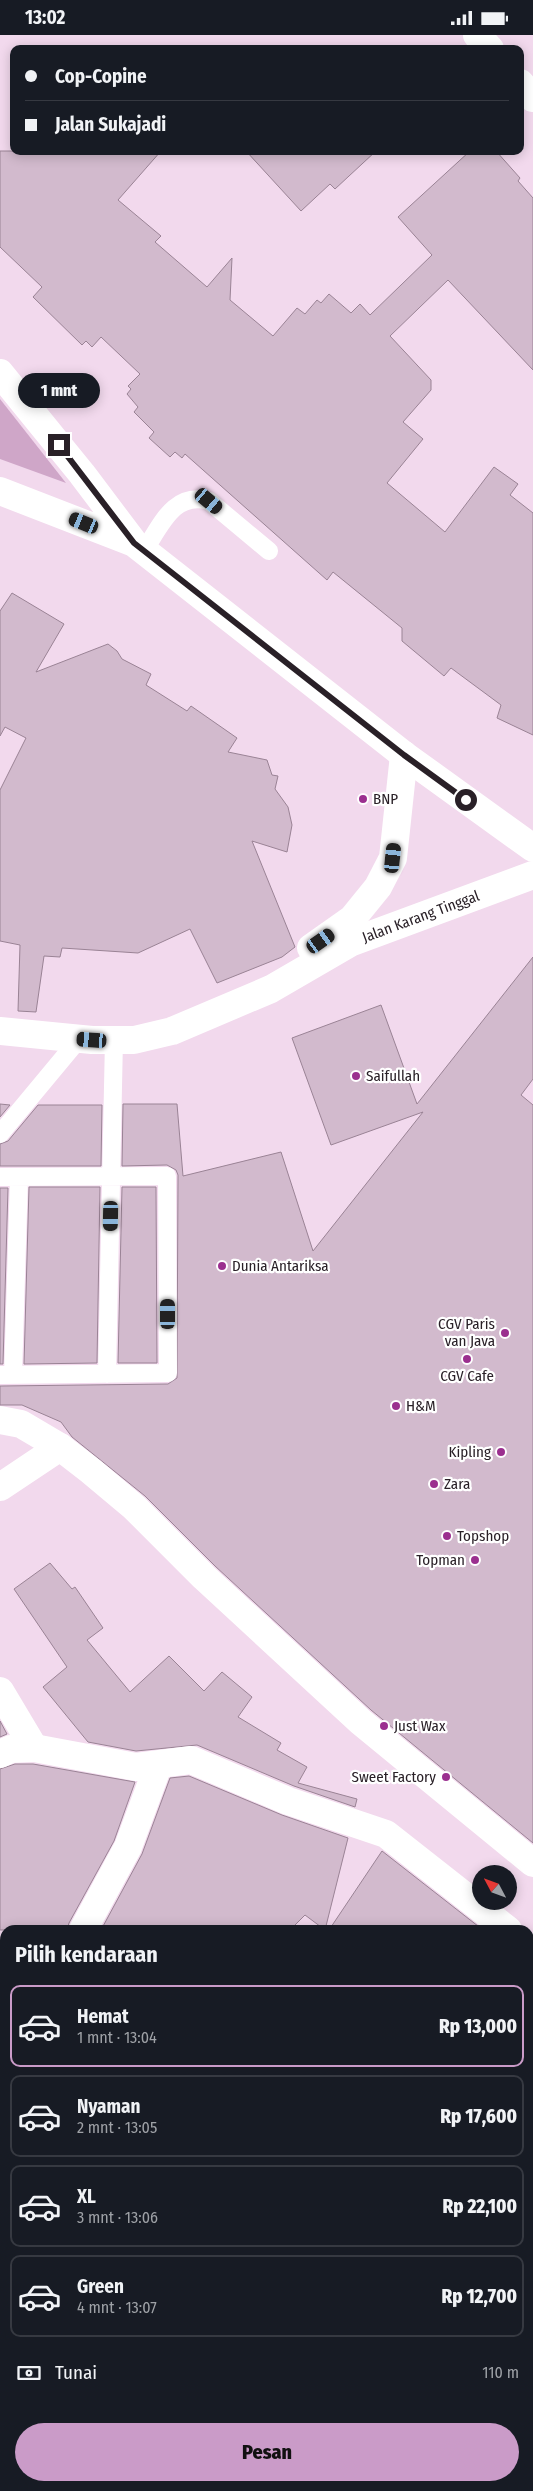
<!DOCTYPE html>
<html lang="id">
<meta charset="utf-8">
<style>
:root{--surface:#171b24;--page:#242831;--text:#f1f3f6;--muted:#9ea1a6;--line:#363941;--accent:#ca9bc8}
body{margin:0;font-family:"Fira Sans Condensed",sans-serif;background:var(--page);color:var(--text);height:100vh;display:flex;flex-direction:column;font-size:19px;white-space:nowrap}
*{box-sizing:border-box;margin:0}
p{font-size:16px;color:var(--muted)}
.icon{flex:none;width:28px;height:28px;fill:none;stroke:currentColor;stroke-width:2;stroke-linecap:round;stroke-linejoin:round}
.map{position:relative;flex:1;overflow:hidden}
.side{position:absolute;left:0px;top:1890px;width:534px;height:566px;display:flex;flex-direction:column;background:var(--surface);border-radius:15px 15px 0 0;box-shadow:0 2px 12px #0003}
.side>*{flex:none}
.top-card{position:absolute;left:10px;top:10px;width:514px;height:110px;border-radius:10px;box-shadow:0 2px 12px #0003;display:grid;align-content:center;height:110px;padding:0 15px;background:var(--surface)}
.needle{width:32px;rotate:311deg}
.controls{position:absolute;left:472px;top:1830px;display:grid;gap:10px}
.controls a{display:grid;place-items:center;width:45px;height:45px;border-radius:50%;background:var(--surface);box-shadow:0 2px 12px #0003;font-size:25px}
.end{position:absolute;width:22px;height:22px;margin:-11px;border:6px solid #292027;background:#fff;box-shadow:0 0 0 2px #fff}
.from{border-radius:50%}
.bubble{position:absolute;height:35px;border-radius:18px;background:var(--surface);box-shadow:0 2px 12px #0003;font-size:16px;font-weight:800;line-height:35px;text-align:center}
.car{position:absolute;width:15px;height:30px;margin:-15px -8px;border-radius:6px;box-shadow:0 0 4px 1px #0007;background:linear-gradient(#222 24%,#8ab4d8 0 40%,#222 0 76%,#8ab4d8 0 86%,#222 0)}
.top-card b{display:flex;align-items:center;gap:18px;height:48px;font-size:19px}
.top-card b+b{border-top:1px solid var(--line)}
.top-card i{width:12px;height:12px;background:var(--text)}
ul{padding:0;list-style:none}
li{display:flex;align-items:center;gap:15px;height:82px;margin:0 10px 8px;padding:0 5px;border:2px solid var(--line);border-radius:10px}
li div{flex:1}
li b{display:block;font-size:19px}
li em{font-style:normal;font-weight:800}
li.active{border-color:var(--accent)}
li>.icon{width:45px;height:45px;stroke-width:1.5}
h2{padding:0 15px;font-size:22px;line-height:60px}
.pay{display:flex;align-items:center;gap:12px;height:55px;padding:0 15px;font-size:19px}
.pay p{margin-inline-start:auto}
.primary-button{display:flex;gap:10px;margin-top:auto;padding:10px 15px}
.primary-button a{flex:1;height:58px;border-radius:30px;background:var(--accent);color:#111;font-size:20px;font-weight:800;line-height:58px;text-align:center}
.status{display:flex;justify-content:space-between;align-items:center;height:35px;padding:0 25px;background:var(--surface);direction:ltr}
.status svg{height:14px;fill:currentColor}
.map>svg:first-child{display:block}
.green{fill:#cfa6c8}
.building{fill:#d2bacd;stroke:#9a8395}
.lines{fill:none;stroke-linecap:round;stroke-linejoin:round}
.service{stroke:#fff;stroke-width:18}
.minor{stroke:#fff;stroke-width:28}
.primary{stroke:#fff;stroke-width:28}
.route{stroke:#292027;stroke-width:6}
.poi-dot{fill:#9b2f8f;stroke:#fff;stroke-width:2}
.labels{text-anchor:middle;stroke-width:4.5;stroke-linejoin:round;paint-order:stroke}
.poi-label{font-size:15px;fill:#292027;stroke:#fff;text-anchor:start}
.street-label{font-size:15px;fill:#292027;stroke:#fff}
</style>
<div class="status"><b>13:02</b><svg viewBox="0 0 49 12"><path d="M0 12V9h3v3zM5 12V6h3v6zM10 12V3h3v9zM15 12V0h3v12zM26 1h20v11H26zM47 4h2v5h-2z"/></svg></div>
<div class="map">
<svg width="533" height="2456" viewBox="0 0 533 2456">
<rect width="100%" height="100%" fill="#f2d9ed"/>
<path class="green" d="M0 364 66 448 0 424Z"/>
<path class="building" d="M0 116H161L118 165 161 201 155 207 207 252 232 223 230 265 273 301 297 273 305 279 317 265 321 268 329 259 351 278 360 269 370 280 432 220 398 182 470 116H496L520 143 518 146 533 163V335L448 245 390 301 431 345V355L403 387 423 404 387 448 445 497 494 432 518 449 510 460 533 478V700L497 683 501 670 451 633 444 641 402 606V593L333 537 327 545 185 419 182 423 175 417 170 422 149 403 154 397 134 377 138 372 127 359 131 354 128 351 140 339 101 302 92 312 86 306 82 310 33 262 42 252 0 212Z
M246 116H376L335 154 330 149 301 176Z
M12 558 64 589 36 637 108 609 117 616 122 624 151 639 146 650 187 676 191 671 237 703 228 717 267 725 272 740 278 741 275 754 288 772 292 790 287 817 252 806 295 912 282 922 217 948 190 894 138 918 62 913 60 922 44 921 36 977 18 976 20 910 0 906V755L26 703 5 692 0 701V576Z
M533 922V1044L521 1060 533 1070V1808L371 1675 215 1531 145 1461 72 1402 61 1387 22 1370H0V1351L168 1349 177 1343 178 1140 176 1135 167 1130 122 1131 123 1069H177L183 1141 281 1117 313 1216 423 1077 331 1110 292 1003 381 970 417 1069Z
M0 1069 10 1070 0 1082Z
M38 1070H102L101 1131H0V1109L8 1106Z
M29 1152H100L97 1328 24 1329Z
M122 1152H156L157 1328H118Z
M0 1153H8L3 1329H0Z
M50 1528 72 1554 75 1552 103 1593 87 1605 130 1657 169 1621 204 1656 222 1637 252 1662 238 1682 281 1708 277 1715 307 1732 298 1748 357 1764 355 1772 294 1751 197 1710 136 1716 88 1707 43 1652 67 1632 14 1554Z
M0 1686 7 1699 0 1702Z
M15 1729H33L135 1747 114 1806 69 1888 67 1895H0V1734Z
M189 1741 282 1780 348 1803 325 1895 305 1880 290 1895H101L142 1819 170 1743Z
M382 1816 483 1895H329Z"/>
<g class="lines">
<path class="service" d="M144 516C161 490 174 456 209 466L269 516
M0 1099 79 1004
M0 1142 167 1141 168 1338 0 1340
M107 1339 114 1004
M13 1340 19 1142"/>
<g class="minor">
<path d="M477 0 490 14"/>
<path d="M520 48 533 63"/>
<path d="M311 913 352 884 378 852 393 823 404 720"/>
<path id="s1" d="M0 996 92 1005H134L172 996 271 954 352 907 533 840"/>
<path d="M0 1385 21 1389 60 1412 91 1436 134 1472 204 1542 361 1687 533 1828"/>
<path d="M0 1452 60 1412"/>
<path d="M0 1656 34 1713"/>
<path d="M0 1719 11 1714 34 1713 136 1732 191 1725 288 1766 386 1799 508 1895"/>
<path d="M83 1895 128 1812 158 1731"/>
<path d="M529 1912 533 1915"/>
<path d="M0 2008 5 2003"/>
<path d="M529 2010 533 2005"/>
<path d="M529 2273 533 2271"/>
<path d="M0 2306 5 2310"/>
<path d="M529 2362 533 2369"/>
<path d="M184 2451 190 2456"/>
</g>
<path class="primary" d="M0 338 82 439 134 508 404 720 533 813
M0 456 134 508"/>
</g>
<g class="lines">
<path class="route" d="M59 410 134 508 404 720 466 765"/>
</g>
<g class="poi-dot">
<circle cx="363" cy="764" r="5"/>
<circle cx="356" cy="1041" r="5"/>
<circle cx="222" cy="1231" r="5"/>
<circle cx="505" cy="1298" r="5"/>
<circle cx="467" cy="1324" r="5"/>
<circle cx="396" cy="1371" r="5"/>
<circle cx="501" cy="1417" r="5"/>
<circle cx="434" cy="1449" r="5"/>
<circle cx="447" cy="1501" r="5"/>
<circle cx="475" cy="1525" r="5"/>
<circle cx="384" cy="1691" r="5"/>
<circle cx="446" cy="1742" r="5"/>
</g>
<g class="labels">
<g class="poi-label">
<text x="373" y="769">BNP</text>
<text x="366" y="1046">Saifullah</text>
<text x="232" y="1236">Dunia Antariksa</text>
<text x="495" y="1294" text-anchor="end">CGV Paris<tspan x="495" dy="17">van Java</tspan></text>
<text x="467" y="1346" text-anchor="middle">CGV Cafe</text>
<text x="406" y="1376">H&amp;M</text>
<text x="491" y="1422" text-anchor="end">Kipling</text>
<text x="444" y="1454">Zara</text>
<text x="457" y="1506">Topshop</text>
<text x="465" y="1530" text-anchor="end">Topman</text>
<text x="394" y="1696">Just Wax</text>
<text x="436" y="1747" text-anchor="end">Sweet Factory</text>
</g>
<g class="street-label">
<text dy="5" stroke="none"><textPath href="#s1" startOffset="448">Jalan Karang Tinggal</textPath></text>
</g>
</g>
</svg>
<div class="controls">
<a><svg class="needle" viewBox="-14 -14 28 28"><path d="M0-13l5 13h-10z" fill="#e53935"/><path d="M0 13l5-13h-10z" fill="#9ea1a6"/></svg></a>
</div>
<i class="end from" style="left:466px;top:765px"></i>
<i class="end" style="left:59px;top:410px"></i>
<div class="bubble" style="left:18px;top:338px;width:82px">1 mnt</div>
<i class="car" style="left:209px;top:466px;rotate:130deg"></i>
<i class="car" style="left:84px;top:488px;rotate:292deg"></i>
<i class="car" style="left:393px;top:823px;rotate:6deg"></i>
<i class="car" style="left:321px;top:906px;rotate:55deg"></i>
<i class="car" style="left:92px;top:1005px;rotate:274deg"></i>
<i class="car" style="left:111px;top:1181px;rotate:181deg"></i>
<i class="car" style="left:168px;top:1279px;rotate:0deg"></i>
<div class="top-card">
<b><i class="from"></i>Cop-Copine</b>
<b><i></i>Jalan Sukajadi</b>
</div>
<section class="side">
<h2>Pilih kendaraan</h2>
<ul>
<li class="active"><svg class="icon" aria-label="car" viewBox="0 0 24 24"><path d="M5 17H2v-5l4-1 3-4h7l3 4 3 1v5h-3M9 17h6M6 11h13"/><circle cx="7" cy="17" r="2"/><circle cx="17" cy="17" r="2"/></svg><div><b>Hemat</b><p>1 mnt · 13:04</p></div><em>Rp 13,000</em></li>
<li><svg class="icon" aria-label="car" viewBox="0 0 24 24"><path d="M5 17H2v-5l4-1 3-4h7l3 4 3 1v5h-3M9 17h6M6 11h13"/><circle cx="7" cy="17" r="2"/><circle cx="17" cy="17" r="2"/></svg><div><b>Nyaman</b><p>2 mnt · 13:05</p></div><em>Rp 17,600</em></li>
<li><svg class="icon" aria-label="car" viewBox="0 0 24 24"><path d="M5 17H2v-5l4-1 3-4h7l3 4 3 1v5h-3M9 17h6M6 11h13"/><circle cx="7" cy="17" r="2"/><circle cx="17" cy="17" r="2"/></svg><div><b>XL</b><p>3 mnt · 13:06</p></div><em>Rp 22,100</em></li>
<li><svg class="icon" aria-label="car" viewBox="0 0 24 24"><path d="M5 17H2v-5l4-1 3-4h7l3 4 3 1v5h-3M9 17h6M6 11h13"/><circle cx="7" cy="17" r="2"/><circle cx="17" cy="17" r="2"/></svg><div><b>Green</b><p>4 mnt · 13:07</p></div><em>Rp 12,700</em></li>
</ul>
<div class="pay"><svg class="icon" aria-label="cash" viewBox="0 0 24 24"><path d="M3 7h18v10H3z"/><circle cx="12" cy="12" r="2"/></svg>Tunai<p>110 m</p></div>
<div class="primary-button"><a>Pesan</a></div>
</section>
</div>
